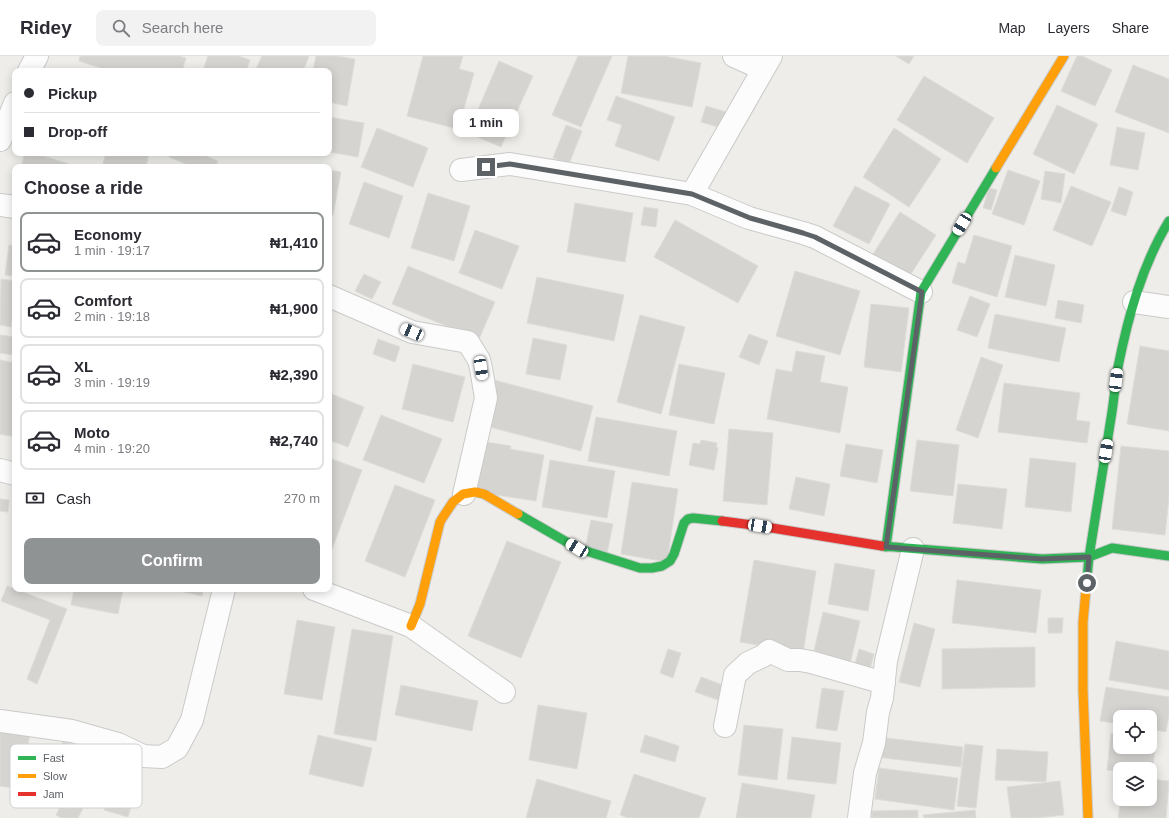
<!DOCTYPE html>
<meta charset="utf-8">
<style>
:root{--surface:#fff;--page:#f2f2f3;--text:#2b2b33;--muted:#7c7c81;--line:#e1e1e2;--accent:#909394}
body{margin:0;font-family:Arial,sans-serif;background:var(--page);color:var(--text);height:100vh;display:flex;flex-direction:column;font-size:15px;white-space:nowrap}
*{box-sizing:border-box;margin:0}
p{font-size:13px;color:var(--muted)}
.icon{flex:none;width:22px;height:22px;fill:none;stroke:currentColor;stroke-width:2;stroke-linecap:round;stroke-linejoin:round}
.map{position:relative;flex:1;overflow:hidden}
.drawer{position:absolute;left:12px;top:108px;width:320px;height:428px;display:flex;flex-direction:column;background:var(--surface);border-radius:8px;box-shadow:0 2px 10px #0003}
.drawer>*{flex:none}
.banner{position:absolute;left:12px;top:12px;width:320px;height:88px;border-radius:8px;box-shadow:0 2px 10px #0003;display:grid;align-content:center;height:88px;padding:0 12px;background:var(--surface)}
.fabs{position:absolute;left:1113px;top:654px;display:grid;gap:8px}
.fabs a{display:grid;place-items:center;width:44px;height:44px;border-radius:8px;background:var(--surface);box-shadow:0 2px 10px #0003;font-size:20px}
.end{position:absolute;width:18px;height:18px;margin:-9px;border:5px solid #5d6267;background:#fff;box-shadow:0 0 0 2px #fff}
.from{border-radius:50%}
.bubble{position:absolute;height:28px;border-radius:8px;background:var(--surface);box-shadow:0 2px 10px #0003;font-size:13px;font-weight:700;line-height:28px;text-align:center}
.car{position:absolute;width:12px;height:24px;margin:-12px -6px;border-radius:5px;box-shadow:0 0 3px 1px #0007;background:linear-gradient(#fff 24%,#345 0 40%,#fff 0 76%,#345 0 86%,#fff 0)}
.banner b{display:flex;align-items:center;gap:14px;height:38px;font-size:15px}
.banner b+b{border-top:1px solid var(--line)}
.banner i{width:10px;height:10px;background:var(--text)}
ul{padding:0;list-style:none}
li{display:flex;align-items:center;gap:12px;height:60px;margin:0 8px 6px;padding:0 4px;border:2px solid var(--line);border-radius:8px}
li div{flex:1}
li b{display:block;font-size:15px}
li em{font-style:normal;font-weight:700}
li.active{border-color:var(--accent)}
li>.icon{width:36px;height:36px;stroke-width:1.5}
h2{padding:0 12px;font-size:18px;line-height:48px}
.pay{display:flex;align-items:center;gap:10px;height:44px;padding:0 12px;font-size:15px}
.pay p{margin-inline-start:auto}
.button{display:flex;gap:8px;margin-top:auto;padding:8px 12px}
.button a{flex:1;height:46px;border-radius:8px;background:var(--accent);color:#fff;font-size:16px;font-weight:700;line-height:46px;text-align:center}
header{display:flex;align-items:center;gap:24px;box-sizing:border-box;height:56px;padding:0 20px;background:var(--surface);border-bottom:1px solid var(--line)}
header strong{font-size:19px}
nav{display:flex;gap:22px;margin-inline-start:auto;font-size:14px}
.search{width:280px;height:36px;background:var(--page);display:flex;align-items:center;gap:10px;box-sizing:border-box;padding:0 14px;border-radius:8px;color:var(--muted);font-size:15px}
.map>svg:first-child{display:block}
.building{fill:#d5d4d1;stroke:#dedcd7}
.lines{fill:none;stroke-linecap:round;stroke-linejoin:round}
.street-casing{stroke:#cacac9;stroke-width:24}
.fast-casing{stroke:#c9cac9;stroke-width:11}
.slow-casing{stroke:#c9cac9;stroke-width:11}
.jam-casing{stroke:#c9cac9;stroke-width:11}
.street{stroke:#fcfcfc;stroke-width:22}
.fast{stroke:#30b455;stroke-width:9}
.slow{stroke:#ff9f0a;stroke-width:9}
.jam{stroke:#e5322d;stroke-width:9}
.route{stroke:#5d6267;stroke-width:5}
.key{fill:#fff;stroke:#ced0d1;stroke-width:1}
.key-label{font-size:11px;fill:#5d6267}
</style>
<header>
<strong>Ridey</strong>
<div class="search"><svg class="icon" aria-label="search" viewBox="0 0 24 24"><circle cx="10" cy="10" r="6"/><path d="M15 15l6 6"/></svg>Search here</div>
<nav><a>Map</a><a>Layers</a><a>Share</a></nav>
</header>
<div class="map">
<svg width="1169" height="762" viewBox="0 0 1169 762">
<rect width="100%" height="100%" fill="#eeede9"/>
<path class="building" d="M80 0H179L186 2 182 15H110L79 5Z
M208 0H238L250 4 246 15H203Z
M262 0H309L303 15H255Z
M316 0H336L355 3 347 50 329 46V15H313Z
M423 0H463L459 13 474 17 458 73 407 60Z
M578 0H612L581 71 552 59Z
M628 0H664L701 7 692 51 621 37Z
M896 0H914L909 8Z
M1077 0H1082L1112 14 1095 50 1061 35Z
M499 5 533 20 501 91 468 77Z
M1133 9 1169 23V77L1115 56Z
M924 20 994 62 967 107 897 64Z
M616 40 675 61 659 105 615 90 622 69 607 64Z
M1057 49 1098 68 1074 118 1033 98Z
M706 50 726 56 721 72 701 66Z
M329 61 364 67 358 101 329 96Z
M566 69 582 75 569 108 553 102Z
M1117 71 1145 77 1138 114 1110 109Z
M377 72 428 92 413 131 361 111Z
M894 72 941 103 909 151 863 121Z
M25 97H34L78 111H21Z
M106 97H149L146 111H102Z
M171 97H199L218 105 215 111H193L169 101Z
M297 108 313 111H296Z
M329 114 341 116 333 159H329Z
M1008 114 1040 125 1024 169 992 158Z
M1045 115 1065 118 1061 147 1041 143Z
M364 126 403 140 389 182 349 168Z
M855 130 890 148 869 188 833 170Z
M1071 130 1111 146 1092 190 1053 174Z
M1119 131 1133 136 1126 160 1111 155Z
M989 132 997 134 991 154 983 152Z
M428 137 470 150 454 205 411 192Z
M575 147 633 157 625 206 567 196Z
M644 151 658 153 656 171 641 169Z
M900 156 936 179 909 221 873 198Z
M675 164 758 210 738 247 654 201Z
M475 174 519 190 502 233 459 217Z
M974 179 1012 190 997 241 952 227 958 206 965 208Z
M9 189 15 190V220L5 219Z
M1015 199 1055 209 1046 250 1005 241Z
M408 210 495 246 479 283 392 248Z
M795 215 860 235 840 299 776 280Z
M364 218 381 226 372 243 355 235Z
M537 221 624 239 614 285 527 267Z
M1 223 15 225V244L11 271 0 269Z
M970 240 990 248 977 281 957 274Z
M1058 244 1084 249 1081 267 1055 262Z
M871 248 909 252 901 316 864 311Z
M995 258 1066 272 1059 306 988 292Z
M640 259 685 271 661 358 617 346Z
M749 278 768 285 759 309 739 301Z
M0 279 15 281V299L0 297Z
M533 282 567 289 560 324 526 318Z
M378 283 400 291 395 306 373 298Z
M1140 290 1169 295V375L1127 368Z
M796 295 825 300 820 326 848 331 840 377 767 363 776 313 792 316Z
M981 301 1003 309 978 382 956 374Z
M0 304 15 307V381L0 378Z
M413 308 465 321 453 366 402 353Z
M679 308 725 317 714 368 669 359Z
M494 324 593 350 581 395 482 369Z
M1004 327 1080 337 1076 364 1090 366 1087 387 998 376Z
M329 337 364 351 348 391 329 384Z
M381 359 442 383 424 427 363 404Z
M596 361 677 375 669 420 588 405Z
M729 373 773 377 767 449 723 445Z
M701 384 717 387 716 391 718 392 714 414 689 409 693 387 700 388Z
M917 384 959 389 953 440 910 435Z
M479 385 511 390 510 393 544 399 536 445 471 435Z
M846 388 883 394 877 427 840 420Z
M1121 390 1169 395V441L1165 479 1112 473Z
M329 402 362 414 329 501Z
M1030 402 1076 407 1071 456 1025 451Z
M550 404 615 415 607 462 542 451Z
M796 421 830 428 824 460 789 453Z
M632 426 678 433 667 506 621 498Z
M958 428 1007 433 1002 473 953 467Z
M395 429 435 444 405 521 365 505Z
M0 443 9 444 8 456 0 455Z
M591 464 613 468 607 497 585 493Z
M507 485 561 506 521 602 468 580Z
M754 504 816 515 803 597 740 586Z
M835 507 875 514 868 555 828 548Z
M957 524 1041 534 1036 577 952 567Z
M7 530 67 553 37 628 27 623 50 564 1 545Z
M74 533H123L118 558 71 549Z
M171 533H203L202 540Z
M823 556 860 565 850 608 813 599Z
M1048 562H1063L1062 577H1048Z
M297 564 335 571 322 644 284 638Z
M914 567 935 573 920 631 899 626Z
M352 573 393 580 376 685 334 678Z
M1116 585 1169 595V634L1109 624Z
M1035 591V631L942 633V593Z
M668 593 681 597 673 622 660 617Z
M859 593 874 598 870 613 855 608Z
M701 621 726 630 721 645 695 636Z
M401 629 478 645 472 675 395 659Z
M1106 631 1169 641V659L1166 676 1150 673V661H1120V668L1100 665Z
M822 632 844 635 837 675 816 672Z
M538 649 587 657 577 713 529 704Z
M0 665 31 670 21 733 0 730Z
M744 669 783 673 777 724 738 719Z
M1111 677 1120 678V691H1150V682L1156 683 1152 719H1150V713H1120V715L1107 714Z
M318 679 372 692 363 731 309 718Z
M645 679 679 690 675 706 640 696Z
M792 681 841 687 836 728 787 723Z
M878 681 963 691 961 711 876 701Z
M63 685 107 702 89 748 45 731Z
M965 688 983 690 976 752 957 750Z
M997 693 1048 696 1046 726 995 724Z
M879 712 958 722 954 754 875 743Z
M634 718 706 742 699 762H628L620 759Z
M537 723 611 745 606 762H526Z
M1150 723 1169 725 1166 762H1118L1121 743H1150Z
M1060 725 1064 759 1036 762H1011L1007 731Z
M742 727 815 739 811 762H736Z
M110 733 134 740 128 761 104 754Z
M64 743 83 752 78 762H61L56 759Z
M918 754V762H872V755Z
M975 754 976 762H924L923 759Z"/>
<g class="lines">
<defs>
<path id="street" d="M734 0 763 13
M29 15 37 0
M0 84 15 47
M461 114 510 108 692 138 749 162 803 177 815 181 921 236
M692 138 771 0
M0 149 15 151
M329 240 412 276 468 286 479 304 481 312 486 342 464 438
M1134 246 1169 251
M0 414 15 418
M314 533 411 570 504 636
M0 665 72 675 118 688 143 700 162 701 177 692 192 664 224 533
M725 670 735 619 748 607 763 600 769 595 788 604H800L811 606 884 627
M859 762 865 717 874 687 878 656 882 642 886 605 913 493"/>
<path id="fast" d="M518 458 577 492 640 512H652L662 510 670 505 674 498 684 467 688 463 693 462 722 465
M882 490 1042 503 1089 501 1112 492 1169 500
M886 491 921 236 996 112
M1087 522 1089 501C1096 455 1104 409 1111 362 1114 345 1115 328 1118 311 1128 261 1142 209 1169 165"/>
<path id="slow" d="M996 112 1064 0
M1087 522 1083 566V634L1088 762
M411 570 420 548 440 466 443 461 453 446 463 438 475 436 484 438 518 458"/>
<path id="jam" d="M722 465 760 470 882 490"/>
</defs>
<use href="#street" class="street-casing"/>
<use href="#fast" class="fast-casing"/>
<use href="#slow" class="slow-casing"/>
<use href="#jam" class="jam-casing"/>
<use href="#street" class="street"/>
<use href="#fast" class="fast"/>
<use href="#slow" class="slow"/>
<use href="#jam" class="jam"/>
</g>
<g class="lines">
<path class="route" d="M486 111 510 108 692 138 750 162 803 177 815 181 922 236 886 491 1042 503 1089 501 1087 527"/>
</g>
<rect x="10" y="688" width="132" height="64" rx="6" class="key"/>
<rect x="18" y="700" width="18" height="4" fill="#30b455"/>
<rect x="18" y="718" width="18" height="4" fill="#ff9f0a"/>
<rect x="18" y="736" width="18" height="4" fill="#e5322d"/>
<g class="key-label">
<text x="43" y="706">Fast</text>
<text x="43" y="724">Slow</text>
<text x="43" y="742">Jam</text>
</g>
</svg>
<div class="fabs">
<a><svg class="icon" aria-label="locate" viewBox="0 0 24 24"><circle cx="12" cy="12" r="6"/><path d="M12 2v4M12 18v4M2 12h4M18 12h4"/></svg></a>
<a><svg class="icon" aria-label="layers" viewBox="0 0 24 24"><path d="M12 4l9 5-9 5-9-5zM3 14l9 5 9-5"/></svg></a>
</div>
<i class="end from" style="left:1087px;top:527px"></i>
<i class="end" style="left:486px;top:111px"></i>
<div class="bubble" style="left:453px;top:53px;width:66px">1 min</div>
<i class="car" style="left:962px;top:168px;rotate:211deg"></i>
<i class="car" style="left:412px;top:276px;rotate:293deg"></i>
<i class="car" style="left:481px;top:312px;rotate:171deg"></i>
<i class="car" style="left:1116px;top:324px;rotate:7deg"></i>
<i class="car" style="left:1106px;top:395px;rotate:9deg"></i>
<i class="car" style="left:760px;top:470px;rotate:100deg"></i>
<i class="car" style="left:577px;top:492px;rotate:301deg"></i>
<div class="banner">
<b><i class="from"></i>Pickup</b>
<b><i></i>Drop-off</b>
</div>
<section class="drawer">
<h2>Choose a ride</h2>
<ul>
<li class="active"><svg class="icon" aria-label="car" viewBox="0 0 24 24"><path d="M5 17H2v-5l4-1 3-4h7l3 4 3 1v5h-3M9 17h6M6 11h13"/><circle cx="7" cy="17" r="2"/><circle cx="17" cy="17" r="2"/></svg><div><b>Economy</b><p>1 min · 19:17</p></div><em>₦1,410</em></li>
<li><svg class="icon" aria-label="car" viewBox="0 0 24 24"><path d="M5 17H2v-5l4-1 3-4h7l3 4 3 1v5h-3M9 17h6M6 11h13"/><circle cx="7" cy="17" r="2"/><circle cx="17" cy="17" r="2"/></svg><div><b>Comfort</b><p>2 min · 19:18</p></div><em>₦1,900</em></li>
<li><svg class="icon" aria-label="car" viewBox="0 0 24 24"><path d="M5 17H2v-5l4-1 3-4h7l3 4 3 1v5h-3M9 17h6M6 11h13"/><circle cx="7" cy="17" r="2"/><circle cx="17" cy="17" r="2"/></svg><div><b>XL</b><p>3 min · 19:19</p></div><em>₦2,390</em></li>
<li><svg class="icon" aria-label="car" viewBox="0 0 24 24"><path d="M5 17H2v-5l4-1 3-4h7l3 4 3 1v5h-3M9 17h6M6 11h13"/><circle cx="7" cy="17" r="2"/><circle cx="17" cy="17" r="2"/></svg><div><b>Moto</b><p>4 min · 19:20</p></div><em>₦2,740</em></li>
</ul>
<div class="pay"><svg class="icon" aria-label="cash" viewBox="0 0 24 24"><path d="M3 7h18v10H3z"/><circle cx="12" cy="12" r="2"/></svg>Cash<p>270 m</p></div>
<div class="button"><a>Confirm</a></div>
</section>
</div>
